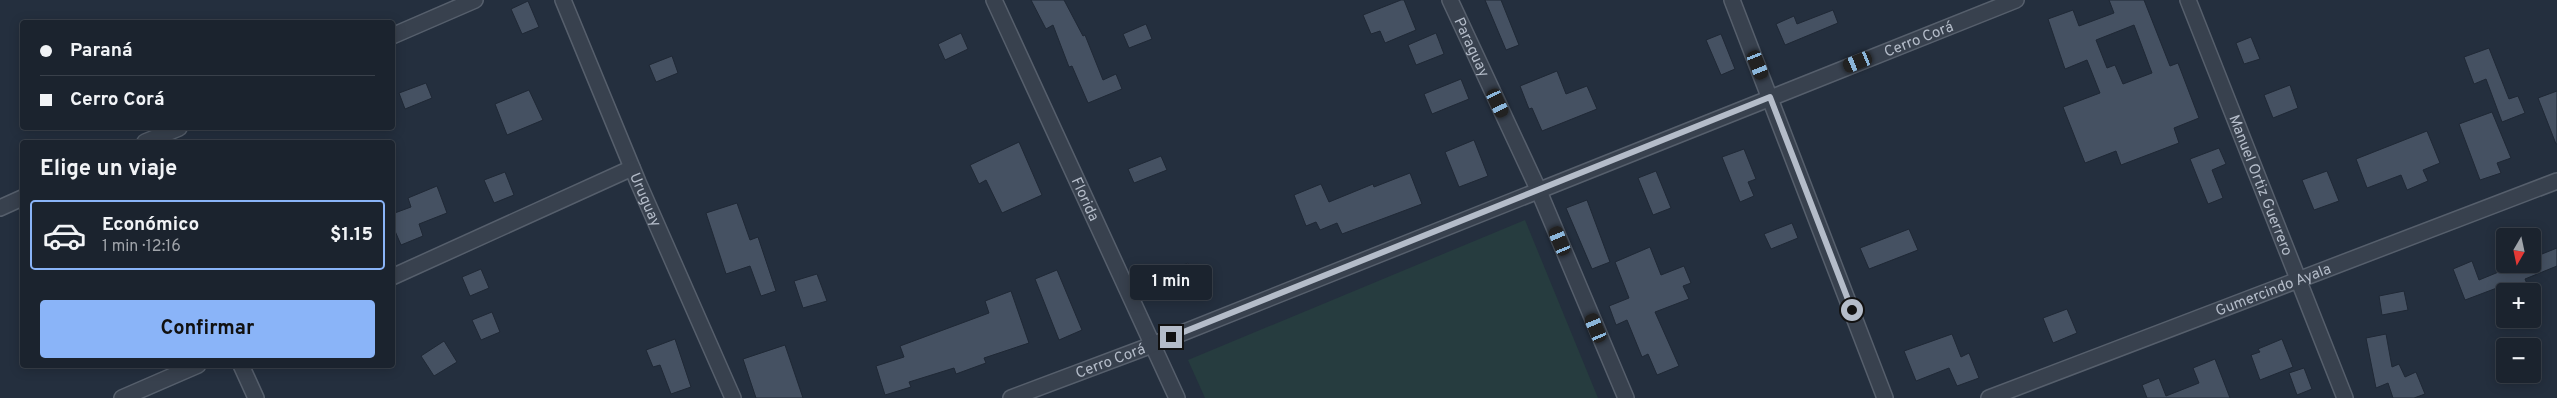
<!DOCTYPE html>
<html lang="es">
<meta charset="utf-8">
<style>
:root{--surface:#1b232e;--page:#242b36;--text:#f1f3f6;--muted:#a0a4aa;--line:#39404a;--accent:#8ab4f8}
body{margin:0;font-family:Overpass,sans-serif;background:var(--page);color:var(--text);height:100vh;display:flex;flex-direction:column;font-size:19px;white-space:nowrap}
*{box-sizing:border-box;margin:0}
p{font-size:16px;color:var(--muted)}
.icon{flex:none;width:28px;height:28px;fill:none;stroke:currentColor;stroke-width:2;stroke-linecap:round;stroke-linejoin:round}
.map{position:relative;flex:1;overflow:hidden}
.drawer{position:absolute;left:20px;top:140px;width:375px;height:228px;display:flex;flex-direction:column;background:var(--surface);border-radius:5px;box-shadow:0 2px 12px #0003,0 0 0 1px var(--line)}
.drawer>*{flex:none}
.top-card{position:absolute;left:20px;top:20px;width:375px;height:110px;border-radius:5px;box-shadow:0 2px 12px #0003,0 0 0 1px var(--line);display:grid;align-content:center;height:110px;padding:0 20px;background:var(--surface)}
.needle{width:32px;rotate:189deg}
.fabs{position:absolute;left:2496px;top:228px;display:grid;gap:10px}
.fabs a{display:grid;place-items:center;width:45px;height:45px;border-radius:5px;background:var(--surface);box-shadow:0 2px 12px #0003,0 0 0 1px var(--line);font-size:25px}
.end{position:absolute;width:22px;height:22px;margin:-11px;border:6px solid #b4bcc9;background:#111;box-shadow:0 0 0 2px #111}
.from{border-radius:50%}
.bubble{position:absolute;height:35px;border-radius:5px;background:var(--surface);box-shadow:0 2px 12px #0003,0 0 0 1px var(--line);font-size:16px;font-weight:700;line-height:35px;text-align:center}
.car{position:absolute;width:15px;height:30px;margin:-15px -8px;border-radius:6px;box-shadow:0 0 4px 1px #0007;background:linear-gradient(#222 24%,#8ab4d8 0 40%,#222 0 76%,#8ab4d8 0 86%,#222 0)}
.top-card b{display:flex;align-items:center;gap:18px;height:48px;font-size:19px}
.top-card b+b{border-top:1px solid var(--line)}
.top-card i{width:12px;height:12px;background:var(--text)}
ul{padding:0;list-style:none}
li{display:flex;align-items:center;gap:15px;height:70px;margin:0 10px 8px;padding:0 10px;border:2px solid transparent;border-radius:5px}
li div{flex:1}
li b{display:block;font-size:19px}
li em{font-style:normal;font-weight:700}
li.current{border-color:var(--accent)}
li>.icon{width:45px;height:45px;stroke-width:1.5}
h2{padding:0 20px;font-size:22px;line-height:60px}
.action{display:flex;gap:10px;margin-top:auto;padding:10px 20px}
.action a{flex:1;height:58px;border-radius:5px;background:var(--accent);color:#111;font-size:20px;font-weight:700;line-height:58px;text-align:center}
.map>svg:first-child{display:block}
.green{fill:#263c3f}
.building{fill:#455162;stroke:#1f2835;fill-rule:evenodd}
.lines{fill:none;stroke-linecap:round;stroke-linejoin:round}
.street-casing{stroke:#565f6c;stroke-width:18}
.street{stroke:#38414e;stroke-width:15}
.route{stroke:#b4bcc9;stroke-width:6}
.labels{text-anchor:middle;stroke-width:4.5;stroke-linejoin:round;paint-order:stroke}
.street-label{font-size:15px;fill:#b4bcc9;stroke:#1d2633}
</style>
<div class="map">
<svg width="2557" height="398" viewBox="0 0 2557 398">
<rect width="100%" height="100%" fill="#242f3e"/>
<path class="green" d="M1525 220 1598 398H1205L1188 360Z"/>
<path class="building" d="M1031 0H1064L1083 36 1085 35 1103 80 1116 74 1122 89 1088 103 1072 66 1069 67 1053 25 1046 29Z
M1401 0H1404L1416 30 1385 43 1380 31 1371 34 1363 15Z
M1485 0H1501L1519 45 1506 50Z
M2109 0H2144L2170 66 2178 63 2199 118 2174 128 2179 143 2121 165 2116 151 2085 163 2063 107 2100 93 2087 60 2065 69 2048 19 2073 10 2079 26 2114 13ZM2134 25 2152 73 2123 84 2115 65 2107 68 2096 40Z
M528 1 539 27 522 34 511 9Z
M1833 10 1838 23 1785 45 1776 24 1794 16 1797 24Z
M1146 24 1152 39 1129 48 1123 34Z
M961 33 968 49 945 60 938 44Z
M1436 33 1444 54 1416 65 1408 45Z
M1721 34 1735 69 1721 75 1706 40Z
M2251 37 2260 59 2244 64 2236 43Z
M2489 48 2509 99 2518 96 2525 113 2502 122 2486 79 2474 84 2464 57Z
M672 56 678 73 656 82 649 65Z
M1557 71 1566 94 1587 86 1597 109 1542 131 1532 108 1529 109 1520 86Z
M1461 79 1469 99 1432 114 1424 94Z
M426 83 432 98 405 109 399 93Z
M2290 85 2298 108 2273 118 2264 95Z
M529 90 543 120 507 135 495 104Z
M2557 91V144H2556L2538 98Z
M2492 112 2511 158 2497 163 2501 173 2480 180 2459 124Z
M2427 131 2440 163 2423 170 2428 181 2407 190 2401 175 2367 188 2356 159Z
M1474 140 1488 176 1459 187 1445 152Z
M1019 142 1042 195 1002 213 986 180 979 184 970 165Z
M2219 148 2226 164 2212 170 2223 198 2208 204 2190 159Z
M1744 149 1756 179 1748 182 1754 196 1740 202 1722 157Z
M1161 156 1167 170 1134 183 1128 169Z
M1656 171 1671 208 1653 215 1638 178Z
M2327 171 2339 201 2314 210 2302 180Z
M505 172 514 195 494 203 484 180Z
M1410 173 1422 204 1342 234 1337 223 1320 230 1316 222 1306 226 1294 195 1321 184 1329 202 1373 184 1374 187Z
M437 186 447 213 419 224 423 236 401 245 392 224V214L411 207 408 198Z
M1587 200 1610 262 1592 269 1566 208Z
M737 203 750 240 758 237 776 291 761 296 750 266 726 274 706 213Z
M1792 223 1798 238 1771 249 1764 234Z
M1909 229 1918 250 1869 269 1860 248Z
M1650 247 1661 275 1684 266 1691 283 1683 286 1689 299 1655 312 1679 366 1657 375 1648 354 1642 357 1627 320 1616 325 1609 306 1629 298 1615 262Z
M2557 248V266L2525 279 2530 291H2513L2510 283 2465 300 2453 269 2472 261 2479 280 2518 264H2532V258Z
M1188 263 1197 284 1164 297 1156 276Z
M481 269 489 288 470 296 462 277Z
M1057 270 1082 330 1059 340 1035 279Z
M817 274 827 301 803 308 794 281Z
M1011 291 1029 343 984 358 986 363 956 374 954 368 909 382 911 387 885 395 876 366 904 357 900 346 989 313 985 301Z
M2404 291 2408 310 2382 315 2379 296Z
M2067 309 2077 333 2053 343 2043 318Z
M492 312 500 332 481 340 472 320Z
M1952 334 1961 357 1969 353 1979 378 1957 386 1949 368 1916 381 1904 351Z
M2386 334 2392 367 2399 364 2405 377 2416 372 2425 394 2414 398H2393L2388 383 2376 388 2366 338Z
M675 339 691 387 671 394 660 365 653 367 646 350Z
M2282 339 2293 367 2260 380 2251 355 2260 352 2258 349Z
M444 341 457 362 434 376 421 356Z
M785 345 803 398H756L743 359Z
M2215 359 2230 398H2147L2142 385 2159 378 2166 396 2199 383 2193 368Z
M2304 368 2312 389 2297 395 2289 373Z"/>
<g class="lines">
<defs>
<g id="street">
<path id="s1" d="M563 0 638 182 733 398"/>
<path id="s2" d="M994 0 1177 398"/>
<path id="s3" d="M1450 0 1538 189 1626 398"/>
<path d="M1732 0 1885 398"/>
<path id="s4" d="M2188 0 2345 398"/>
<path d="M392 36 475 0"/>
<path d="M145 142 179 128"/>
<path d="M0 208 22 198"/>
<path d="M392 277 632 168"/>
<path d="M241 365 256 398"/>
<path d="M122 398 198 365"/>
<path id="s5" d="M1011 398 1152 345 2016 0"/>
<path id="s6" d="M1989 398 2557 181"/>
</g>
</defs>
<use href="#street" class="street-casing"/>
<use href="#street" class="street"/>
</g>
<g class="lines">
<path class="route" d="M1171 337 1770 97 1852 310"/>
</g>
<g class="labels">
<g class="street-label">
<text dy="5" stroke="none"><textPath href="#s5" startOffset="976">Cerro Corá</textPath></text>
<text dy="5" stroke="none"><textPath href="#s3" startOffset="52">Paraguay</textPath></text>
<text dy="5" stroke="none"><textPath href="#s4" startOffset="199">Manuel Ortiz Guerrero</textPath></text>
<text dy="5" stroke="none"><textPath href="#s2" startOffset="219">Florida</textPath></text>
<text dy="5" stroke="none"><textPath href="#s1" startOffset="216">Uruguay</textPath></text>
<text dy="5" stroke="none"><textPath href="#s6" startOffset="304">Gumercindo Ayala</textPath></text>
<text dy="5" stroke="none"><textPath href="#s5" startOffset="106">Cerro Corá</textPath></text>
</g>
</g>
</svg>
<div class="fabs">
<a><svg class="needle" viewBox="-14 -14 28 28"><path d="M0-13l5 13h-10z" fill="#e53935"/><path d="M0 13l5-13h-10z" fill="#a0a4aa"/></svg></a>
<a>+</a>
<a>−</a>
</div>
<i class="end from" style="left:1852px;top:310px"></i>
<i class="end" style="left:1171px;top:337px"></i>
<div class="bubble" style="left:1130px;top:265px;width:82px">1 min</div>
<i class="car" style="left:1858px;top:62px;rotate:248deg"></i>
<i class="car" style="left:1758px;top:65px;rotate:158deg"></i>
<i class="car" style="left:1498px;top:103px;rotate:155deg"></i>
<i class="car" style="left:1560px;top:241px;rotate:337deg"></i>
<i class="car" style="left:1596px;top:328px;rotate:337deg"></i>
<div class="top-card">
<b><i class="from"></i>Paraná</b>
<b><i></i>Cerro Corá</b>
</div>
<section class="drawer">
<h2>Elige un viaje</h2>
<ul>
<li class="current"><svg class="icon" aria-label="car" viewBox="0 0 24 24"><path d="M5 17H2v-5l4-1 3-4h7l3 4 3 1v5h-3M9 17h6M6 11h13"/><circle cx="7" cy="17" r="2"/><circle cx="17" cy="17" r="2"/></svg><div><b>Económico</b><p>1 min · 12:16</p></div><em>$1.15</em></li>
</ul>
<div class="action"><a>Confirmar</a></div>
</section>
</div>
